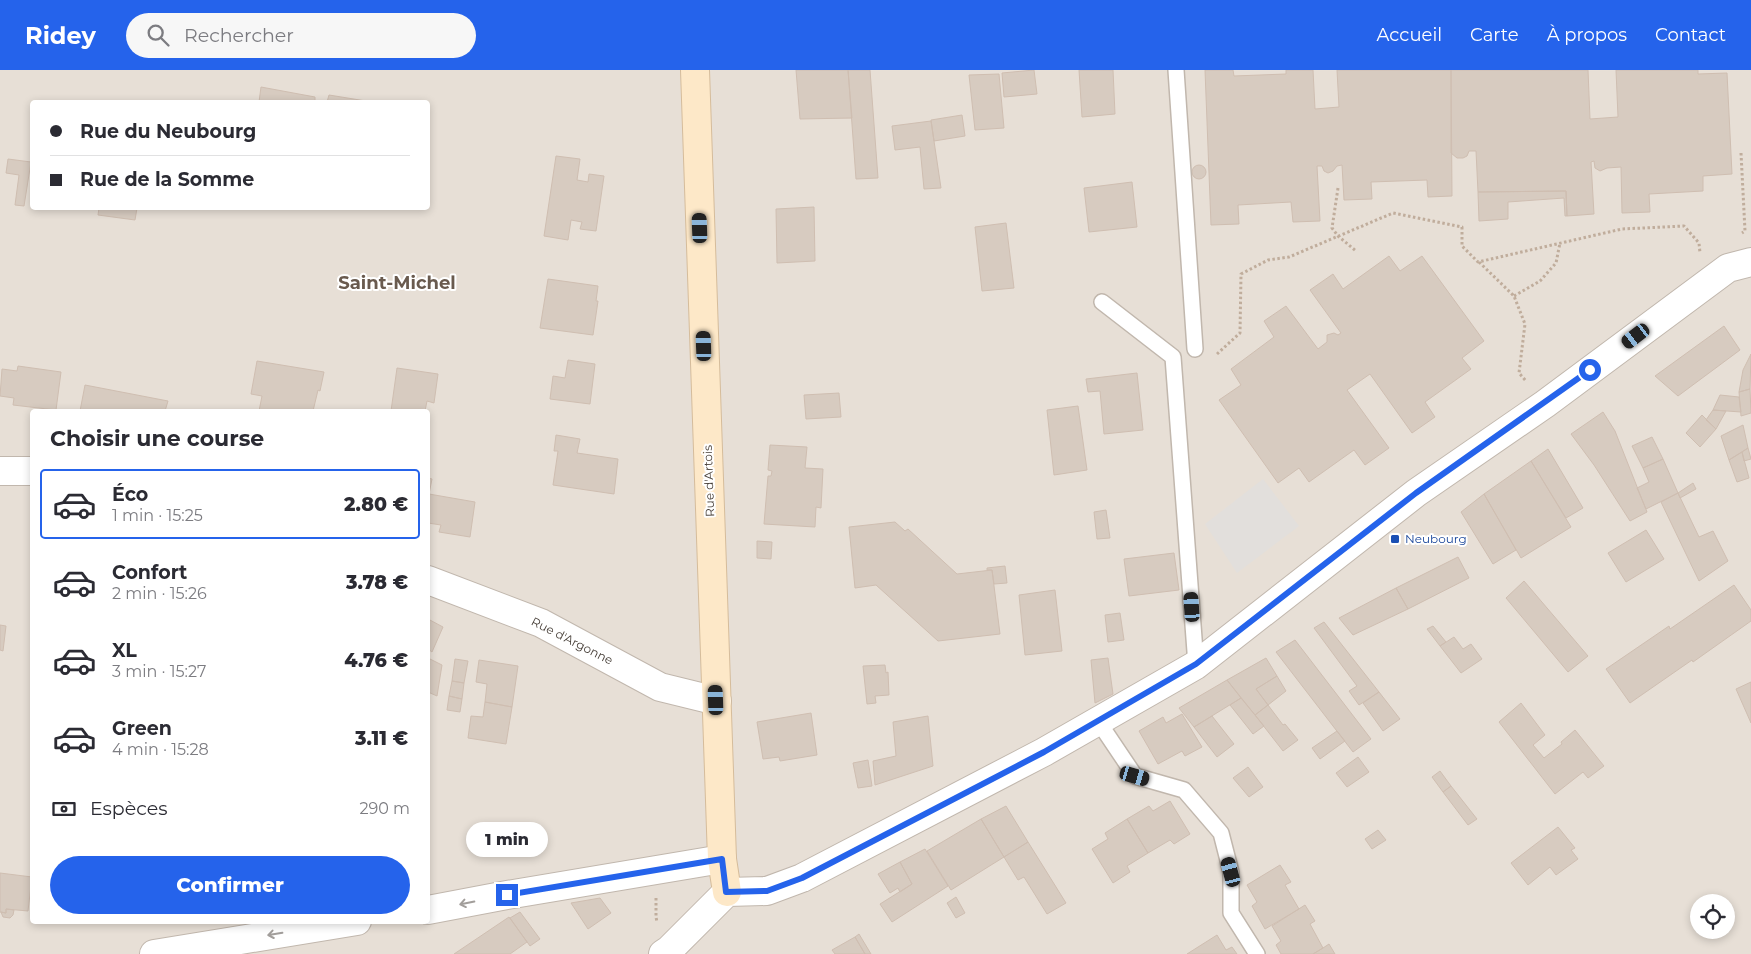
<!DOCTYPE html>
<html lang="fr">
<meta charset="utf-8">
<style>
:root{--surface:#fff;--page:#f7f7f7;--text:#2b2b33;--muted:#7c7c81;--line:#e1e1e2;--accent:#2563eb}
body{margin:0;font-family:Montserrat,sans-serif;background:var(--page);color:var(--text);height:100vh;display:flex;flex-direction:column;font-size:19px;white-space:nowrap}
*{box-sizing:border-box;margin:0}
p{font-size:16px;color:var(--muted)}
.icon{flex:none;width:28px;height:28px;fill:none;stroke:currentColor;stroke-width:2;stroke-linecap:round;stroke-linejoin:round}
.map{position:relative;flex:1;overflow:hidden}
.side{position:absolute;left:30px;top:339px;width:400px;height:515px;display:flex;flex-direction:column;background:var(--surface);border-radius:5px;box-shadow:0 2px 8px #0003}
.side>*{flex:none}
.guide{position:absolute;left:30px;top:30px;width:400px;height:110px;border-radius:5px;box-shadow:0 2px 8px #0003;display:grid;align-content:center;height:110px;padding:0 20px;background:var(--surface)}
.fabs{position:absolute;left:1690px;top:824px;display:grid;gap:10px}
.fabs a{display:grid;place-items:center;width:45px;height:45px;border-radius:50%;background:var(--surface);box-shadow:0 2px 8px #0003;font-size:25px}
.end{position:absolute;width:22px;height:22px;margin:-11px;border:6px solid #2563eb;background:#fff;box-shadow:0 0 0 2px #fff}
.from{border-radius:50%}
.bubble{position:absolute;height:35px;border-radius:18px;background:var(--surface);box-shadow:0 2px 8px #0003;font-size:16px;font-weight:800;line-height:35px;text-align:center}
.car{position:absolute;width:15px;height:30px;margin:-15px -8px;border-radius:6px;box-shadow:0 0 4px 1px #0007;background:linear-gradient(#222 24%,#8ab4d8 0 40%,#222 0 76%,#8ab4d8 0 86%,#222 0)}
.guide b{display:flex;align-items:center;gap:18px;height:48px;font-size:19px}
.guide b+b{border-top:1px solid var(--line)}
.guide i{width:12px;height:12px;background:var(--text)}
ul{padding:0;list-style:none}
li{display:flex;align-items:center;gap:15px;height:70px;margin:0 10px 8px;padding:0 10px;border:2px solid transparent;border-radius:5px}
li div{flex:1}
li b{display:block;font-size:19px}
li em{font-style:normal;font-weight:800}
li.current{border-color:var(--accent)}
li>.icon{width:45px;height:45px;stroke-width:1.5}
h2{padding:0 20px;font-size:22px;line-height:60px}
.pay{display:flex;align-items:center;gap:12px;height:55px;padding:0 20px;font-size:19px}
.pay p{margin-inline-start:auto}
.action{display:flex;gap:10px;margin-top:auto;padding:10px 20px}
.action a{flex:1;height:58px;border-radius:30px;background:var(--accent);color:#fff;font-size:20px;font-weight:800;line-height:58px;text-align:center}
header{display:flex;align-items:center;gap:30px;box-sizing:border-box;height:70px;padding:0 25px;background:var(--accent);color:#fff}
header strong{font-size:24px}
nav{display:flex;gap:28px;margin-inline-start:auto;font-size:18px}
.search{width:350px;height:45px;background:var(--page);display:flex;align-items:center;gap:12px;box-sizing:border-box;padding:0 18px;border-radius:28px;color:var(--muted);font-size:19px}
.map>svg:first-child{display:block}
.residential{fill:#e7dfd6;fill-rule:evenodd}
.parking{fill:#e2dfdc}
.building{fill:#d7cbc0;stroke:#cfbeb1}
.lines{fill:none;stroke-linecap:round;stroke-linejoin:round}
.lane-casing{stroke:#c1b7ad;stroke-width:18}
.street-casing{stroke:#c1b7ad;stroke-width:30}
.secondary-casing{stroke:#d5bc9b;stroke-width:30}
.path{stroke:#c0ad9c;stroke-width:3;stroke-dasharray:2.5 2.5;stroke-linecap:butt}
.lane{stroke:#fff;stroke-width:15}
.street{stroke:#fff;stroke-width:28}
.secondary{stroke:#fde8c8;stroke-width:28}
.oneway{stroke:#a29e9b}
.route{stroke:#2563eb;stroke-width:6}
.transit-dot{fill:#1a4fb4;stroke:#fff;stroke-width:2}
.labels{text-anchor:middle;stroke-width:4;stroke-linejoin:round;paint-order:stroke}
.street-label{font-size:12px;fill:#463e37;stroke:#fff}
.transit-label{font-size:12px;fill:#164399;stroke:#fff;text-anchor:start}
.district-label{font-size:18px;font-weight:bold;fill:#695a4e;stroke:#fff}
</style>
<header>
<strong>Ridey</strong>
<div class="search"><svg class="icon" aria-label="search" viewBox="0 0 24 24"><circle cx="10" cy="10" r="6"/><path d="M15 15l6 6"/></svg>Rechercher</div>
<nav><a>Accueil</a><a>Carte</a><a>À propos</a><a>Contact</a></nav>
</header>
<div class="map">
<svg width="1751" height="884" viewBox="0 0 1751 884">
<rect width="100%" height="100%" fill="#f3eee8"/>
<path class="residential" d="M0 0H1751V884H0ZM32 32H428V138H32ZM32 341H428V851H32ZM1699 832H1726V860H1699Z"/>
<path class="parking" d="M1263 409 1299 456 1237 503 1205 454Z"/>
<path class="building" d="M796 0H848L852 48 800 49Z
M848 0H870L878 108 856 109Z
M1034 0 1037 24 1004 27 1002 3Z
M1079 0H1113L1115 44 1082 47Z
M1205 0H1233L1234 6 1286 4V0H1313L1315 39 1339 37 1337 0H1451L1452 126 1428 127 1427 110 1371 112 1372 129 1344 130 1342 95 1337 96 1333 101 1328 103 1324 101 1322 96H1317L1320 151 1293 152 1291 132 1238 135 1239 154 1211 155Z
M1451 0H1588L1590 49 1618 47 1616 0H1698V4L1727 3 1732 104 1703 106V121L1649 124 1650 142 1622 143 1621 97 1607 98 1600 101 1595 98 1594 91 1591 92 1594 144 1567 146 1566 121 1478 122 1476 81H1469L1467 86 1463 88H1457L1451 83Z
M999 4 1004 58 975 60 969 5Z
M261 17 315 27V32H259Z
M329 25 372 32H327Z
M962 45 965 66 934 71 931 50Z
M931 51 941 118 924 119 920 77 895 80 892 56Z
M556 86 580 89 577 110 588 112 589 104 604 106 596 161 580 159 582 152 571 150 568 170 544 166Z
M8 89 31 92 24 136 15 135 19 105 6 103Z
M1192 102a7 7 0 1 1 14 0a7 7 0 1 1-14 0Z
M1132 112 1137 157 1089 162 1084 118Z
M1566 121 1567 146H1565L1564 128 1508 132V149L1479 151 1478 122Z
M814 137 815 191 777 193 776 139Z
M99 138H137L135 150 98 145Z
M1006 153 1014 218 982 221 975 157Z
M1389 186 1400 201 1422 186 1484 271 1462 288 1471 299 1425 332 1435 347 1412 363 1370 304 1347 320 1389 378 1365 395 1354 380 1309 412 1299 398 1278 413 1219 330 1241 315 1231 299 1274 267 1264 251 1286 236 1318 279 1327 272V265L1334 263 1338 265 1341 263 1310 220 1333 204 1343 219Z
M548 209 598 216 596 231H598L593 265 540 258Z
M1724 256 1740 280 1678 326 1655 306Z
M1751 284 1750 319 1739 322 1743 300Z
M568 290 595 294 590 334 550 329 553 306 565 308Z
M257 291 324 302 320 321 318 320 313 341H259L262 326 251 324Z
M18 296 61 302 56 340 13 335 14 328 0 326 2 299 17 301Z
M397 298 438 304 434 333 427 331 425 341H391Z
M1137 303 1143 360 1104 364 1100 321 1088 322 1086 309Z
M85 315 168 331 165 341H80Z
M1750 319 1751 343 1741 346 1739 322Z
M839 323 841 347 806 349 804 325Z
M1720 325 1739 327 1741 342 1713 340Z
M1078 336 1087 400 1054 405 1047 340Z
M1713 340 1726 341 1716 359 1706 350Z
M1603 342 1615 361 1647 442 1630 451 1594 395 1571 364Z
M1702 345 1716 359 1700 377 1686 363Z
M1743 355 1748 378 1729 390 1721 366Z
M556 365 580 369 577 383 618 389 614 424 553 415 558 381H554Z
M1652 367 1663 389 1643 398 1632 376Z
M770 375 807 377 805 398 823 399 821 438 816 437 815 457 764 454 768 406H771L772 401 768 400Z
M1748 378 1751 389 1744 391 1742 382Z
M1548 379 1583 438 1566 448 1531 391Z
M1742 382 1749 408 1737 412 1729 390Z
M1663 389 1678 423 1646 439 1637 418 1649 412 1643 398Z
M1531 391 1571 457 1521 488 1484 424Z
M428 408 432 409 429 424 475 432 470 467 439 462 441 455 428 453Z
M1693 413 1696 419 1680 428 1678 423Z
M1678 423 1699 467 1713 461 1728 491 1699 511 1661 432Z
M1484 424 1516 480 1493 494 1461 442Z
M1106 440 1110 468 1097 469 1094 442Z
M895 452 905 461 908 459 957 504 992 500 1000 564 938 571 876 515 855 518 849 457Z
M1646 460 1664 489 1626 512 1608 483Z
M757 471 772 472 771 489 757 488Z
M1174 483 1179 520 1129 526 1124 489Z
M1458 487 1469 508 1408 539 1396 518Z
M1005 496 1007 513 994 514 992 500H987V498Z
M1524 511 1588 586 1568 602 1506 528Z
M1734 515 1751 540V551L1693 592 1692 590 1630 633 1606 599 1669 556 1670 559Z
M1396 518 1408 539 1353 565 1339 548Z
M1055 520 1062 581 1025 585 1019 525Z
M1120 543 1124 570 1108 572 1105 545Z
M428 549 443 557 432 582 428 579Z
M1324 552 1379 622 1359 635 1349 621 1357 616 1314 558Z
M0 555 6 556 3 581 0 580Z
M1433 556 1446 572 1440 576 1427 559Z
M1454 567 1463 579 1471 574 1482 589 1461 603 1440 576Z
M1295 570 1371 669 1353 682 1276 582Z
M428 588 442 595 437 626 428 622Z
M1108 588 1113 624 1095 633 1091 590Z
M1266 588 1277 606 1256 619 1268 635 1255 645 1227 610Z
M455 589 468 591 464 613 452 611Z
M479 590 518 596 512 637 485 632 487 614 476 612Z
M885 595 886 603 888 602 889 625 875 626 876 633 867 634 863 596Z
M1277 606 1286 621 1268 635 1256 619Z
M1227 610 1241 628 1194 657 1179 638Z
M452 611 464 613 462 629 449 626Z
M1751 612V653L1736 619Z
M1379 622 1400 649 1383 661 1363 633Z
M449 626 462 629 460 642 447 640Z
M1241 628 1264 656 1253 664 1230 635Z
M485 632 512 637 506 674 468 668 471 646 483 647Z
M1521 633 1545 665 1533 675 1544 688 1562 674 1561 672 1575 660 1604 696 1588 708 1583 702 1555 724 1499 652Z
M1268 635 1283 655 1285 654 1298 670 1283 681 1255 645Z
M811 643 817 685 780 691 779 687 763 689 757 652Z
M1182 644 1202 677 1185 686 1182 681 1158 694 1139 661 1163 647 1166 653Z
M928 646 933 696 875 715 873 691 896 686 893 652Z
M1212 646 1234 674 1217 687 1194 657Z
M1337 661 1345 671 1320 689 1312 678Z
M1358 687 1369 702 1347 717 1336 703Z
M868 690 872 716 858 718 853 693Z
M1248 697 1263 717 1249 727 1233 708Z
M1440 701 1451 716 1443 722 1432 707Z
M1451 716 1477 749 1468 755 1443 722Z
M1170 731 1190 764 1174 774 1170 770 1148 783 1127 749 1149 736 1153 741Z
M1006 736 1028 772 1004 787 981 749Z
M981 749 1004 787 951 820 927 781Z
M1127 749 1148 783 1127 796 1130 802 1113 813 1092 779 1108 769 1105 763Z
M1558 757 1575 778 1571 780 1578 789 1556 805 1550 797 1528 815 1511 793Z
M1378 760 1386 770 1372 779 1365 769Z
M1028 772 1066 833 1047 844 1024 807 1018 810 1004 787Z
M925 779 948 816 892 852 880 834 912 814 900 792Z
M900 792 912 814 900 822 898 818 890 823 878 804Z
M1280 795 1291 812 1285 815 1299 839 1265 859 1252 836 1257 832 1247 815Z
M0 803 32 807 28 841 6 839V843L0 842Z
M956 827 965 843 956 848 947 833Z
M600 828 611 843 588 859 571 833Z
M1305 835 1315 851 1310 854 1323 878 1313 884H1281L1276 875 1281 871 1272 856Z
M6 839 14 840 13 845 10 848 3 847 1 842 6 843Z
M520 842 540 869 530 876 510 848Z
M509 847 527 872 510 884H454Z
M859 864 871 884H865L855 867Z
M1217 865 1226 880 1232 877 1237 884H1187Z
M855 867 865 884H835L832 880Z
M1329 874 1335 884H1313L1323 878Z"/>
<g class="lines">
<defs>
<path id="lane" d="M1176 0 1195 279
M1102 232 1173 287 1196 595
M1098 651 1135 706 1184 720 1221 763 1231 802V843L1257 884"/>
<path id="street" d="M0 401H32
M428 510 541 553 660 617 717 631
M428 840 507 825 722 789
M154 884 357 851
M663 884 669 880 727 822 767 821 802 808 1044 682 1196 595 1416 423 1545 334 1728 198 1751 192"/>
<path id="secondary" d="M695 0 722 789 727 822"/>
</defs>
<use href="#lane" class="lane-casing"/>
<use href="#street" class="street-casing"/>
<use href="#secondary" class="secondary-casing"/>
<path class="path" d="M1741 83 1745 161 1742 163
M1338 118 1332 158 1338 166 1356 181
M1479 192 1514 226 1525 254 1519 303 1526 311
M1514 226 1540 211 1556 193 1560 173
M1217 284 1240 263 1241 204 1268 190 1289 187 1393 143 1462 157V176L1478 192 1622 159 1684 156 1699 173 1700 183
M656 828V847L657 852"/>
<use href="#lane" class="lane"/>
<use href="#street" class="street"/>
<use href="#secondary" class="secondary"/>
</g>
<defs><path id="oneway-shaft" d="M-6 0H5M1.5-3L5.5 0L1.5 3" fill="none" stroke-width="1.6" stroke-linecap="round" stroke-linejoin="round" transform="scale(1.25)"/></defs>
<g class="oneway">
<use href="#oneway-shaft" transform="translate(467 833) rotate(169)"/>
<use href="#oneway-shaft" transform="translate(275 864) rotate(171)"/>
</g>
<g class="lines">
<path class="route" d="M507 825 722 789 726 822 767 821 802 808 1044 682 1196 594 1416 423 1590 300"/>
</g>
<rect class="transit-dot" x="1390" y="464" width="10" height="10" rx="2.5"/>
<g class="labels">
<g class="street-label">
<text transform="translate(709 411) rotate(-92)" y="4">Rue d'Artois</text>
<text transform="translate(572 571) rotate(27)" y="4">Rue d'Argonne</text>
</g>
<g class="transit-label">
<text x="1405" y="473">Neubourg</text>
</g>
<g class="district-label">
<text x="397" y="219">Saint-Michel</text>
</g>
</g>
</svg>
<div class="fabs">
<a><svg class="icon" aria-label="locate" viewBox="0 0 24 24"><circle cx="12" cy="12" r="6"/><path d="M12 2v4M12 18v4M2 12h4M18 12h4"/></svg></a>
</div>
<i class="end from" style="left:1590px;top:300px"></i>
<i class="end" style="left:507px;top:825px"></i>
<div class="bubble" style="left:466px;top:752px;width:82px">1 min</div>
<i class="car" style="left:700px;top:158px;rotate:358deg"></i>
<i class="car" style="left:1636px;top:266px;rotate:233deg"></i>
<i class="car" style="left:704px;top:276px;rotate:358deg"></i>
<i class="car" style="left:1192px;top:537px;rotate:356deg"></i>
<i class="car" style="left:716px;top:630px;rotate:358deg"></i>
<i class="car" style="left:1135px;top:706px;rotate:106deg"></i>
<i class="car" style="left:1231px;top:802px;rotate:345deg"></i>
<div class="guide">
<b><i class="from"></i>Rue du Neubourg</b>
<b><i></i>Rue de la Somme</b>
</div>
<section class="side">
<h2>Choisir une course</h2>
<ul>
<li class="current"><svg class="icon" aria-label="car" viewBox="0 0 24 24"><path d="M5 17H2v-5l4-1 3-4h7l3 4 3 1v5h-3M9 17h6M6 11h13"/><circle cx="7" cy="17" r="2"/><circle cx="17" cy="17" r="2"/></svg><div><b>Éco</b><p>1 min · 15:25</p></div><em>2.80 €</em></li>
<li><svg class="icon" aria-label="car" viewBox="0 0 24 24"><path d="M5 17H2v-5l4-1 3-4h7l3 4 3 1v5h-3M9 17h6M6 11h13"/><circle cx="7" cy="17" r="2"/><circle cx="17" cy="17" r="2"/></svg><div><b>Confort</b><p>2 min · 15:26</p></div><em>3.78 €</em></li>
<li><svg class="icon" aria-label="car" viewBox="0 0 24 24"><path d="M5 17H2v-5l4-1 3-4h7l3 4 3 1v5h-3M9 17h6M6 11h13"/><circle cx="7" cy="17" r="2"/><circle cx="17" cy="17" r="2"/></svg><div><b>XL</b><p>3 min · 15:27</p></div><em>4.76 €</em></li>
<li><svg class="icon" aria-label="car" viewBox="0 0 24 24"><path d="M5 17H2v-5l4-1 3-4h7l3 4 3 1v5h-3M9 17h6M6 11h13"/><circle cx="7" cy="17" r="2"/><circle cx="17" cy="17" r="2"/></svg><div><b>Green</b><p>4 min · 15:28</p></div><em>3.11 €</em></li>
</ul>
<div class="pay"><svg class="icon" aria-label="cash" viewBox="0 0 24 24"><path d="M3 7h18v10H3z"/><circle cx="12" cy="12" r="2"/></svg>Espèces<p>290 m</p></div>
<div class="action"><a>Confirmer</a></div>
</section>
</div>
